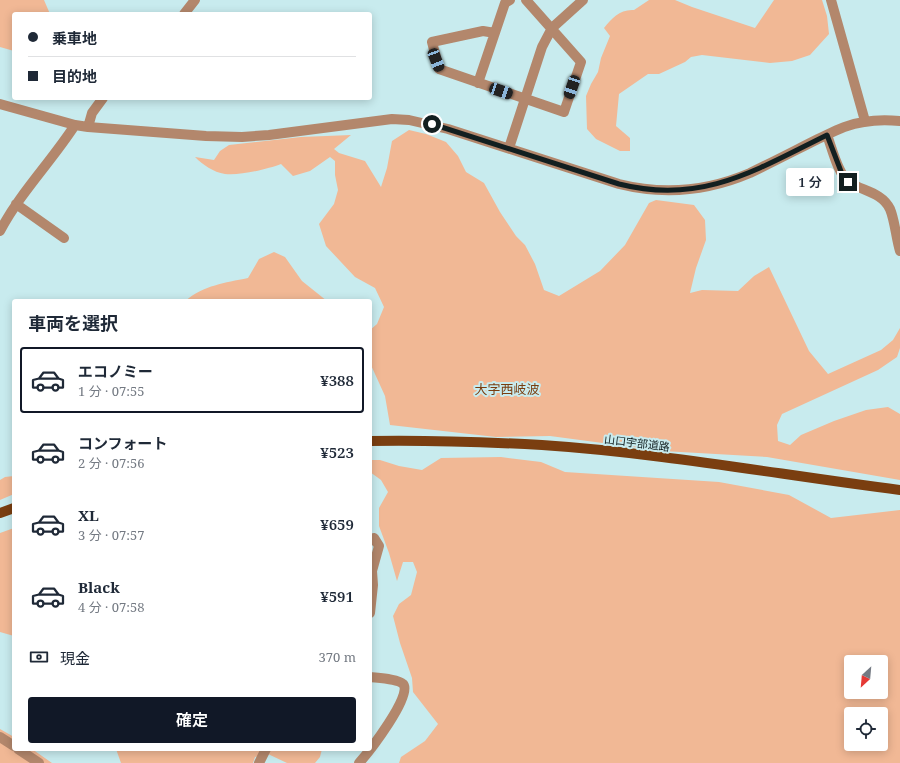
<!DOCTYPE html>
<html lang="ja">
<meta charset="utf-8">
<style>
:root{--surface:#fff;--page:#f6f6f7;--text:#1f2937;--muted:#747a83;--line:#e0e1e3;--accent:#111827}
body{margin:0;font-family:"Noto Serif","Noto Sans JP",serif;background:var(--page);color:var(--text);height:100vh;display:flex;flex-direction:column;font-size:15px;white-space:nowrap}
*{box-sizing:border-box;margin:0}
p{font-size:13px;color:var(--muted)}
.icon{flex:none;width:22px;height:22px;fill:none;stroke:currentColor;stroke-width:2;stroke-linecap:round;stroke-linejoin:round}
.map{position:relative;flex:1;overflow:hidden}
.panel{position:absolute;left:12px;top:299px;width:360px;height:452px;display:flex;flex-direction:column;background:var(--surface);border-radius:4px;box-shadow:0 2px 10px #0003}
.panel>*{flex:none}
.banner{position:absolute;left:12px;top:12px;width:360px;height:88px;border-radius:4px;box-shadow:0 2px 10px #0003;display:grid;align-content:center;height:88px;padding:0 16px;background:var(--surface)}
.needle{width:26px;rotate:206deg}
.tools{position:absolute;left:844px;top:655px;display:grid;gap:8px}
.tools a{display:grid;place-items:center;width:44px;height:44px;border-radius:4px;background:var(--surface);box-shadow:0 2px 10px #0003;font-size:20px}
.end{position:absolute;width:18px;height:18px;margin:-9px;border:5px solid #121f20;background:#fff;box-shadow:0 0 0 2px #fff}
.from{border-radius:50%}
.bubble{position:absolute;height:28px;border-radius:4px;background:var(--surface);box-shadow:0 2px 10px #0003;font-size:13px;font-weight:600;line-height:28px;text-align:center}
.car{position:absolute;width:12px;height:24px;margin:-12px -6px;border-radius:5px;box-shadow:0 0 3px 1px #0007;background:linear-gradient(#222 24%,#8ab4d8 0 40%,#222 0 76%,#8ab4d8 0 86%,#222 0)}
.banner b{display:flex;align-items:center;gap:14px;height:38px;font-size:15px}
.banner b+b{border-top:1px solid var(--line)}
.banner i{width:10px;height:10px;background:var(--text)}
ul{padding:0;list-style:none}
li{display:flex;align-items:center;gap:12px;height:66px;margin:0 8px 6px;padding:0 8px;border:2px solid transparent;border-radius:4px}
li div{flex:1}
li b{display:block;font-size:15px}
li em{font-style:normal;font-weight:600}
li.on{border-color:var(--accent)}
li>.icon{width:36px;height:36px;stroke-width:1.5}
h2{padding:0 16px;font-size:18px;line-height:48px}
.pay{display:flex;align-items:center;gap:10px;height:44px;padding:0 16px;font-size:15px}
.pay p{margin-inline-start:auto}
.primary-button{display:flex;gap:8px;margin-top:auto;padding:8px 16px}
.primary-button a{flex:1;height:46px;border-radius:4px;background:var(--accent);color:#fff;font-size:16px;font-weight:600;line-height:46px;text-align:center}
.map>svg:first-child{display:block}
.green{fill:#f1b895;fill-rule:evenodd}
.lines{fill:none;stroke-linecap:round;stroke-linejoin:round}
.minor{stroke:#b3876c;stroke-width:10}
.major{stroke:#7a3e10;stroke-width:10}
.route{stroke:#121f20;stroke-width:5}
.labels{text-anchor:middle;stroke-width:4;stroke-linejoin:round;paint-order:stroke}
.street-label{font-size:11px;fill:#121f20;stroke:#c8ebee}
.quarter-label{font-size:13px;fill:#793d0f;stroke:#c8ebee}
</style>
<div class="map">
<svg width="900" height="763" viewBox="0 0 900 763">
<rect width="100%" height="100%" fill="#c8ebee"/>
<path class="green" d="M0 0H44L50 14H14V51L0 47Z
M649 0H675L692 7 755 28 774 0H822L827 16 829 34 810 55 792 61 770 63 702 55 691 57 685 62 659 74H648L619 94 616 126 630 138V151H620L596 139 587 129 586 96 591 84 598 72 601 58 610 36 604 28C612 18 620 9 634 10Z
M409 130 426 134 446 142 458 156 466 172 484 183 500 212 516 236 525 245 535 264 544 290 559 296 600 271 625 245 649 203 656 200 694 205 705 220 706 240 696 268 690 293 702 290 738 291 754 276 769 267 809 351 828 374 881 350 893 340 900 328V348L897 357 878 370 782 414 777 425 778 441 790 445 801 435 834 421 866 410 888 407 900 414V480L767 457 663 451 550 436 496 437 390 425 385 396 370 363V330L377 324 384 307 375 288 355 277 326 246 319 224 334 204 338 190 335 175V161L330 157 310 171 293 176 281 164C268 169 239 176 225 174 213 172 203 165 195 157L214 160 220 151 229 145 301 137 351 135 334 149 339 153 365 161 381 187 387 168 392 141Z
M274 252 285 257 302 281 327 301H185C205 285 224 283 248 278L259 259Z
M501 457 541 462 565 472 719 482 789 495 831 518 900 510V763H399L401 757 425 741 438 724 413 692 412 678 400 643 393 616 399 604 411 595 417 572 413 562H403L397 581 389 553 379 526V508L388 492 381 480 370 472V460H380L399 466 422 470 441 458ZM851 662H881V692H851ZM851 714H881V744H851Z
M14 476V494L0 500V480L5 477Z
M14 528V636L0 632V533Z
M0 729 14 737V749H32L52 763H0Z
M116 749H322L320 757 315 763H287L268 754 255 757 253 763H121Z"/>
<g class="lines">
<path class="minor" d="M831 0 865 121
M184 14 195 0
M495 33 483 31 432 42 439 69 564 112 581 62 526 0
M478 83 505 3 510 0
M0 104 75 125 88 127 206 136 242 137 269 135 392 119 409 120 448 129 619 184C663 195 708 191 750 173 773 162 796 150 818 139 833 132 847 124 864 122 875 120 888 120 900 121
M88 127 92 113 103 98
M827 135C832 148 838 175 849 182 862 191 882 192 890 209 895 221 896 238 900 251
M509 148 542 47 552 28 583 0
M16 204 64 238
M0 231C20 193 51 162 75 125
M370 541 374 538 379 546 372 571 373 585 370 613
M0 737 14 746
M18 749 39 763
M259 763 266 749
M359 763C368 753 414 694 403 684 398 679 378 678 370 677"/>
<path class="major" d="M370 441C427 440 485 442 542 445 662 453 781 475 900 490
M0 513 14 508"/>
</g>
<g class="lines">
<path class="route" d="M432 124 619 184C702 205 756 170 827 135L842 174 848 182"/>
</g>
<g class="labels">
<g class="street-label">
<text transform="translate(637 443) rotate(7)" y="4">山口宇部道路</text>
</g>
<g class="quarter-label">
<text x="507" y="394">大字西岐波</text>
</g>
</g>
</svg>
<div class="tools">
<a><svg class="needle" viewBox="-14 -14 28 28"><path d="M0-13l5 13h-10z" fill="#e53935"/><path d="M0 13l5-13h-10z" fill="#747a83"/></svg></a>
<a><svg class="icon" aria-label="locate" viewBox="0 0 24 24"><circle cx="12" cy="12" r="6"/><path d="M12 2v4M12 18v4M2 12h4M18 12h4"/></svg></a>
</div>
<i class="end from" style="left:432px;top:124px"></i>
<i class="end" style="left:848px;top:182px"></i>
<div class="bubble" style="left:786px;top:168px;width:48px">1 分</div>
<i class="car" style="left:436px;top:60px;rotate:159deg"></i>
<i class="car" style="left:572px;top:87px;rotate:199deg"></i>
<i class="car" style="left:501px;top:91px;rotate:109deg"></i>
<div class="banner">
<b><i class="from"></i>乗車地</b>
<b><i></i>目的地</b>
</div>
<section class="panel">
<h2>車両を選択</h2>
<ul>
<li class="on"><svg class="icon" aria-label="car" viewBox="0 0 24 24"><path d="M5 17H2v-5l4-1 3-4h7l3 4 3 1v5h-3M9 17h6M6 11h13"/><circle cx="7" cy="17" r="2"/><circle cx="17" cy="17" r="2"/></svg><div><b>エコノミー</b><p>1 分 · 07:55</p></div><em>¥388</em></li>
<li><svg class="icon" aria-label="car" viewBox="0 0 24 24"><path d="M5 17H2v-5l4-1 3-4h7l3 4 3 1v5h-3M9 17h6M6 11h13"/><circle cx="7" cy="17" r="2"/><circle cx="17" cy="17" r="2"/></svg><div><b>コンフォート</b><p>2 分 · 07:56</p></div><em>¥523</em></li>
<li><svg class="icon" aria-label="car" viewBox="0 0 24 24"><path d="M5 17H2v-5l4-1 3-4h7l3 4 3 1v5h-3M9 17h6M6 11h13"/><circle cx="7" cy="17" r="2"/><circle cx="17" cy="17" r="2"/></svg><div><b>XL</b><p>3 分 · 07:57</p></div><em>¥659</em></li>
<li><svg class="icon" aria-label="car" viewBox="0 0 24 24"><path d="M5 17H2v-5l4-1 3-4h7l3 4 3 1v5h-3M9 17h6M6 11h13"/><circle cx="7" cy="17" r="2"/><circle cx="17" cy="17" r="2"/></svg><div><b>Black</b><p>4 分 · 07:58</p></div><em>¥591</em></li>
</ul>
<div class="pay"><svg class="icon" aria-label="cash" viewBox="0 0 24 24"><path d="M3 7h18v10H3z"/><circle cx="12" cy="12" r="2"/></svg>現金<p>370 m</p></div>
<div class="primary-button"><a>確定</a></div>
</section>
</div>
